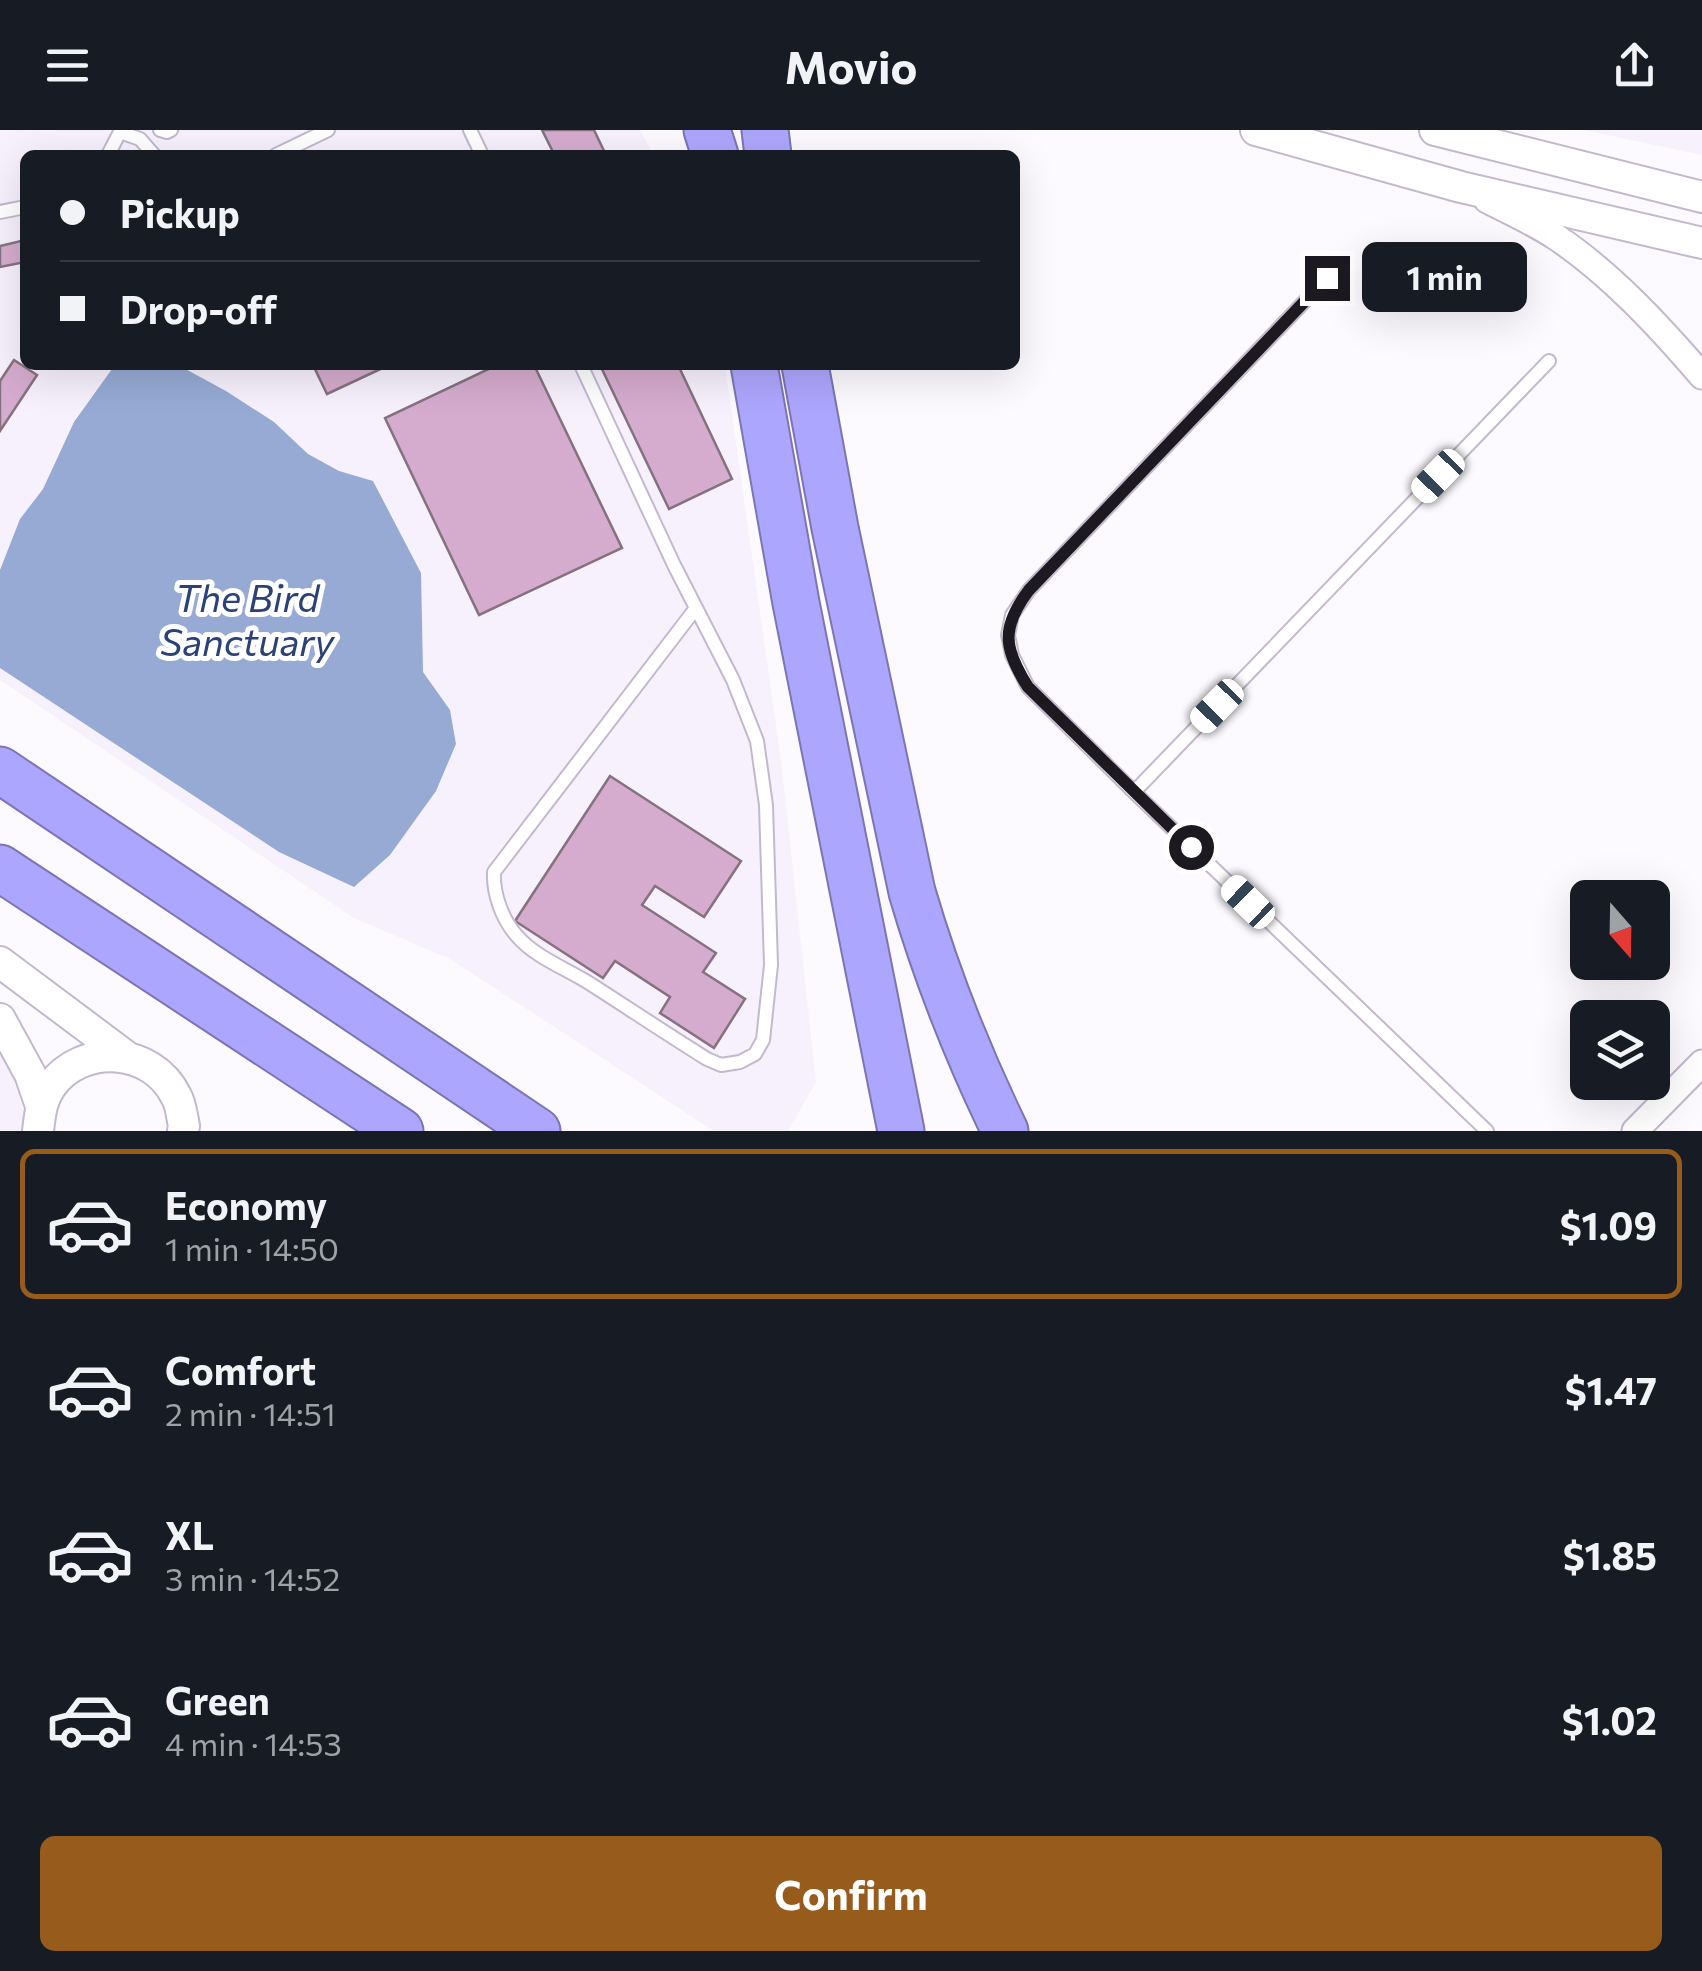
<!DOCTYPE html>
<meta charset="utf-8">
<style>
:root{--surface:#171b24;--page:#242831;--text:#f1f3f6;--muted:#9ea1a6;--line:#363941;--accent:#975b1c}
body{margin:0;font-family:Commissioner,sans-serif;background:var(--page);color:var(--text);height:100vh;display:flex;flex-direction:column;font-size:38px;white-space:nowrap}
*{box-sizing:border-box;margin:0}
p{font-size:32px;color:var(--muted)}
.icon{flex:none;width:55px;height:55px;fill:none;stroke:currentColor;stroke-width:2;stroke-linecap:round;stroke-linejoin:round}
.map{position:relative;height:1001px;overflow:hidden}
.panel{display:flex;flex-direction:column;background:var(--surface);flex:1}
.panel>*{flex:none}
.top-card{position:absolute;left:20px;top:20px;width:1000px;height:220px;border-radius:15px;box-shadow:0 10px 40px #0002;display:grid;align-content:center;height:220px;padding:0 40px;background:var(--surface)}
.needle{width:65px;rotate:160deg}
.buttons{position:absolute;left:1570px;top:750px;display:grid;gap:20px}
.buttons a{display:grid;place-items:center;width:100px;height:100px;border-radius:15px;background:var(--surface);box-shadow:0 10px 40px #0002;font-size:50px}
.end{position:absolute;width:45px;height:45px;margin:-22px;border:12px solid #1d1921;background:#fff;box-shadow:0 0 0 5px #fff}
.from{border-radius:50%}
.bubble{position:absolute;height:70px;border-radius:15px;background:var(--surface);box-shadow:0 10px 40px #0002;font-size:32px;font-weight:700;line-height:70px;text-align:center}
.car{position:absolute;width:30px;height:60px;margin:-30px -15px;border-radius:12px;box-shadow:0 0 8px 2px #0007;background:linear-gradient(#fff 24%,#345 0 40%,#fff 0 76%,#345 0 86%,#fff 0)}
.top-card b{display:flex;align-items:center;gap:35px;height:95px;font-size:38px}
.top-card b+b{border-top:2px solid var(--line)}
.top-card i{width:25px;height:25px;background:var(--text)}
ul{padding:18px 0 0;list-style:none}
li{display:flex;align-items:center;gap:30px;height:150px;margin:0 20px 15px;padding:0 20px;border:5px solid transparent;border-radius:15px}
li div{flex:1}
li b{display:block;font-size:38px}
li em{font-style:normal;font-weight:700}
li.current{border-color:var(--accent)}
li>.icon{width:90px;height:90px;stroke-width:1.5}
.button{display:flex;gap:20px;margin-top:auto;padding:20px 40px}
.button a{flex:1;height:115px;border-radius:15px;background:var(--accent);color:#fff;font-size:40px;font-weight:700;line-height:115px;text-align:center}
header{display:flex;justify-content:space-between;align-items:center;height:130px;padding:0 40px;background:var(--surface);font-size:45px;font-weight:700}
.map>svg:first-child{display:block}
.built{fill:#f7f1fd}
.water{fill:#96aad4}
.building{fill:#d5acce;stroke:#847281;stroke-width:2.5}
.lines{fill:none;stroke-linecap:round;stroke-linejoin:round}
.service-casing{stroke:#c3b8cd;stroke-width:16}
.minor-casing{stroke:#c3b8cd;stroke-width:29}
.tertiary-casing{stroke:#c3b8cd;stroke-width:34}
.motorway-casing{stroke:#7b75b1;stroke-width:49}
.service{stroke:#fff;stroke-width:12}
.minor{stroke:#fff;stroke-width:25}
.tertiary{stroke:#fff;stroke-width:30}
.motorway{stroke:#ada6fe;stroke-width:45}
.route{stroke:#1d1921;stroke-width:12}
.labels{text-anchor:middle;stroke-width:10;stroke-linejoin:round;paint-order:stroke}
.water-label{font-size:38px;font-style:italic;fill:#2a4277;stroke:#fff}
</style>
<header><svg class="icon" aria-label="menu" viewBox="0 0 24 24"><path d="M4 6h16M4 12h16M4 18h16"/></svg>Movio<svg class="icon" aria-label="share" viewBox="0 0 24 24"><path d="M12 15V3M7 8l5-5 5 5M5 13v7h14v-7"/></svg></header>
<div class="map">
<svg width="1702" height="1001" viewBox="0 0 1702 1001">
<rect width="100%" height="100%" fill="#fcfafe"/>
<path class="built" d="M0 0H640L654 25H25V235H725L781 630 816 952 788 1001H714L450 829 354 788 0 550Z
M1584 0H1702V25Z
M0 918 9 936 25 985 26 1001H0Z"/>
<path class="water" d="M137 235H178L226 261 274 292 308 324 339 341 373 351 421 443 423 542 450 580 456 614 436 661 390 725 354 757 279 722 0 538V440L20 389 43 359 74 292 112 239Z"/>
<path class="building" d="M542 0H594L606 25H547L553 22Z
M25 110V132L0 137V116Z
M14 230 37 245 0 301V251Z
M313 235H389L327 264Z
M497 235H534L622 418 479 485 385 288Z
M600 235H678L732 349 669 379Z
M610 646 741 731 704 787 655 756 642 775 716 823 703 842 745 869 714 918 660 883 670 867 615 831 603 848 515 791Z"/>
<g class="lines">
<defs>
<path id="service" d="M160 0 167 2 171 0
M470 0 482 25
M120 2 140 9 154 25
M108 25 121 0
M276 25 328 0
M0 82 25 77
M1327 148 1029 460 1012 485 1008 505 1012 525 1028 557 1134 662 1487 1001
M581 235 674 435 733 550 757 611 766 675 771 835 763 910 755 924 740 932 721 935 707 929C667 904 628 878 589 853 565 838 535 827 517 806 502 789 493 764 494 742L696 478
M1134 662 1549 231"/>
<path id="minor" d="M1487 70C1510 82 1535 93 1556 107 1611 144 1659 196 1702 246
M1635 1001 1702 933"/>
<path id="tertiary" d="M1256 0 1461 57 1702 113
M1435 0 1702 67
M0 832 127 927
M0 889 30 944 41 976
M38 1001C40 985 41 970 51 956 82 913 152 917 176 966 181 974 182 987 184 996L183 1001"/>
<path id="motorway" d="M707 0 715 25
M765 0 768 25
M754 235 796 473 901 1001
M805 235 835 398 912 762C936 844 968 925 1005 1001
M0 640 537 1001
M0 738 400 1001"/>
</defs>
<use href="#service" class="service-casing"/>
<use href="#minor" class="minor-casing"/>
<use href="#tertiary" class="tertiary-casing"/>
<use href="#motorway" class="motorway-casing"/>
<use href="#service" class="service"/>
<use href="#minor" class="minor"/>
<use href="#tertiary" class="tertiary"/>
<use href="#motorway" class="motorway"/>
</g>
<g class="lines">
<path class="route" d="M1191 717 1028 557C1003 518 1001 497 1029 460L1327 148"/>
</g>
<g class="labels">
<g class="water-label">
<text x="247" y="482">The Bird<tspan x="247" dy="44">Sanctuary</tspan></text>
</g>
</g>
</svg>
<div class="buttons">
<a><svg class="needle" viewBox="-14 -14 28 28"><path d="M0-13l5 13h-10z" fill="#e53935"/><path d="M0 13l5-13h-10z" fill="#9ea1a6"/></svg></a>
<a><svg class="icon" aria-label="layers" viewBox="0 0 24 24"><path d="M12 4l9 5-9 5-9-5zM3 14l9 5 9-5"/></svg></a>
</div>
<i class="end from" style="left:1191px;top:717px"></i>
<i class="end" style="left:1327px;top:148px"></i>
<div class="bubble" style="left:1362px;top:112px;width:165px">1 min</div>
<i class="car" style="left:1438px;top:346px;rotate:224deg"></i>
<i class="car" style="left:1217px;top:576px;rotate:224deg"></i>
<i class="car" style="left:1248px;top:772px;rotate:314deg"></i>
<div class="top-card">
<b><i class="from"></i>Pickup</b>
<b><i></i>Drop-off</b>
</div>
</div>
<section class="panel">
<ul>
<li class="current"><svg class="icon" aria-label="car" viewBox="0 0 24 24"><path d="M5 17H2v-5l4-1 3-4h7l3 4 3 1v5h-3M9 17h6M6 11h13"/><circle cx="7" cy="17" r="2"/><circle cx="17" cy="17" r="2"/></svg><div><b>Economy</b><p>1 min · 14:50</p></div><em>$1.09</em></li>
<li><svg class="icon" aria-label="car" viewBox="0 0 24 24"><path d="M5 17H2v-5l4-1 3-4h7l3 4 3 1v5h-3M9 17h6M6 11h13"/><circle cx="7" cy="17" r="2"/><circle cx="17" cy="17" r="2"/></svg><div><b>Comfort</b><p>2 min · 14:51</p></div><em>$1.47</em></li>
<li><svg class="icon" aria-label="car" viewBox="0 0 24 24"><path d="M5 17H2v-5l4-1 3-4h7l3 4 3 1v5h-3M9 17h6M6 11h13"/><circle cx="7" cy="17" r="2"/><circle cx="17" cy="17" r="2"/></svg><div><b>XL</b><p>3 min · 14:52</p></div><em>$1.85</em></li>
<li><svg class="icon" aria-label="car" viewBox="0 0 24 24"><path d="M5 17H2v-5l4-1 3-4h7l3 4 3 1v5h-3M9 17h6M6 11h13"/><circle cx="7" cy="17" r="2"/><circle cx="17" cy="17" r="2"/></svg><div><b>Green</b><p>4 min · 14:53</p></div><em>$1.02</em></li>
</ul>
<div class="button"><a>Confirm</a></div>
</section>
